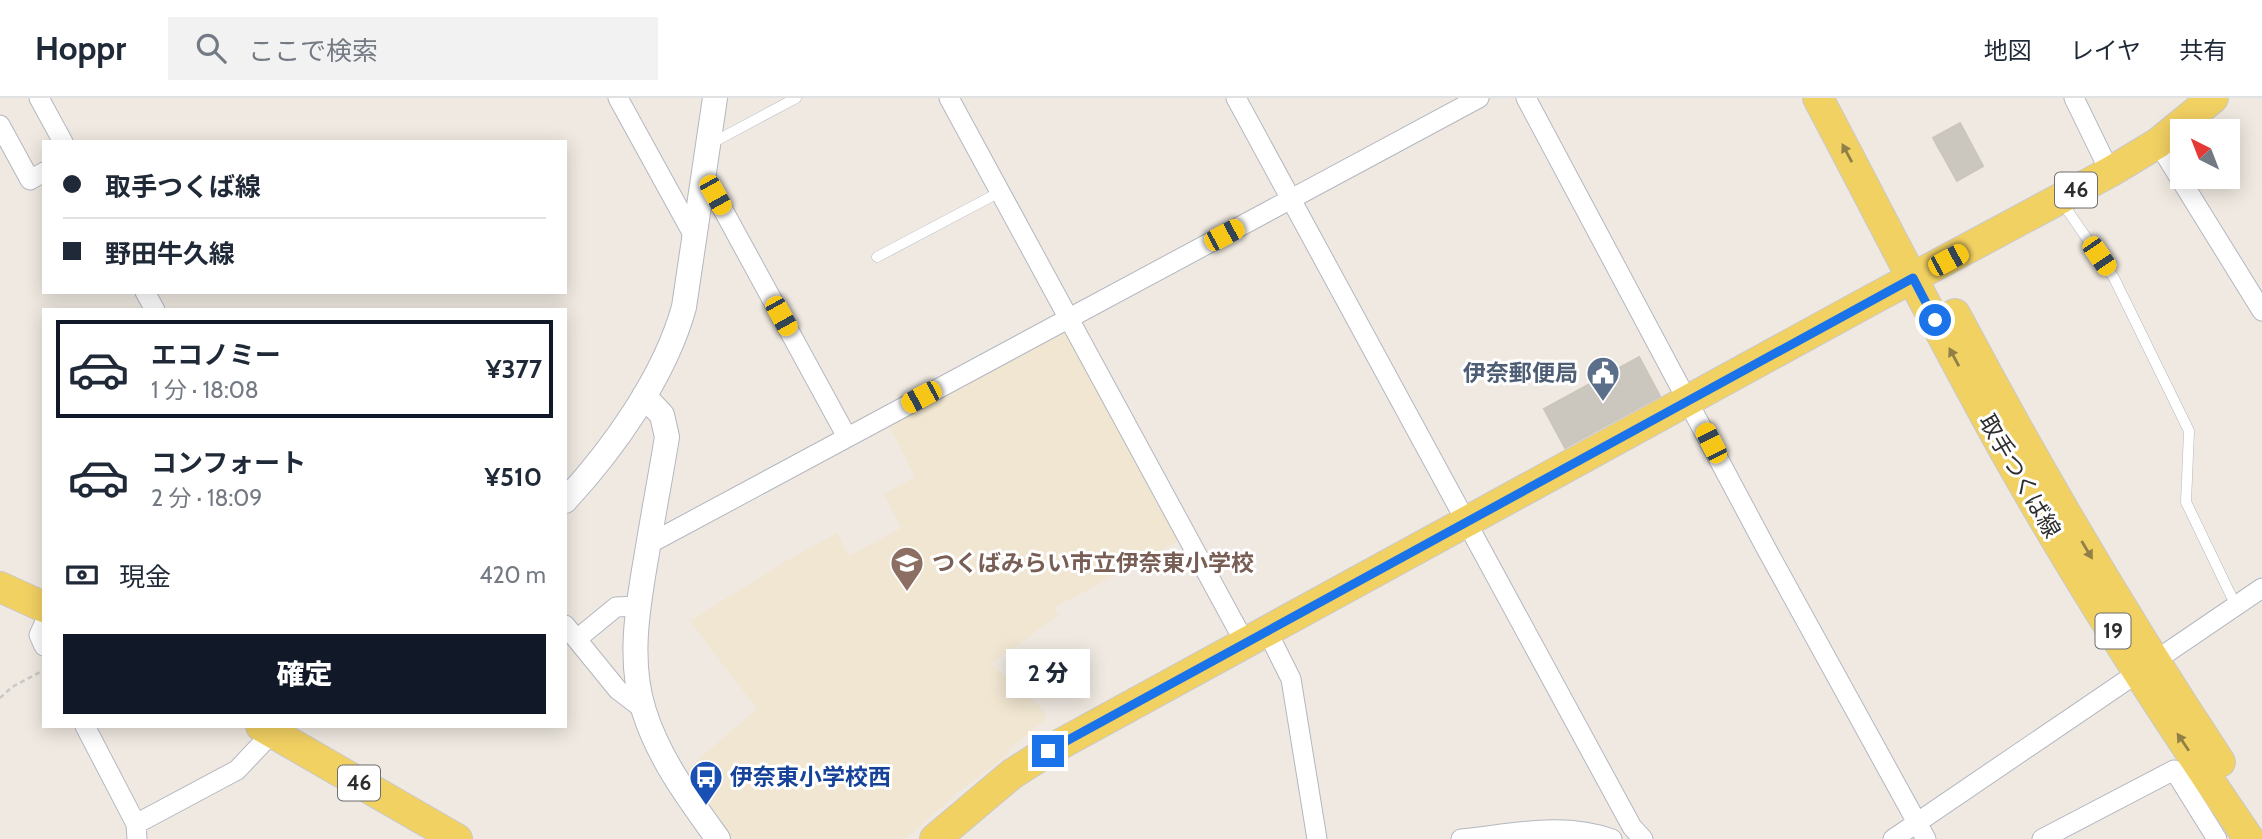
<!DOCTYPE html>
<html lang="ja">
<meta charset="utf-8">
<style>
:root{--surface:#fff;--page:#f2f2f3;--text:#1f2937;--muted:#747a83;--line:#e0e1e3;--accent:#111827}
body{margin:0;font-family:Cabin,"Noto Sans JP",sans-serif;background:var(--page);color:var(--text);height:100vh;display:flex;flex-direction:column;font-size:26px;white-space:nowrap}
*{box-sizing:border-box;margin:0}
p{font-size:23px;color:var(--muted)}
.icon{flex:none;width:38px;height:38px;fill:none;stroke:currentColor;stroke-width:2;stroke-linecap:round;stroke-linejoin:round}
.map{position:relative;flex:1;overflow:hidden}
.panel{position:absolute;left:42px;top:210px;width:525px;height:420px;display:flex;flex-direction:column;background:var(--surface);border-radius:0px;box-shadow:0 4px 18px #0003}
.panel>*{flex:none}
.hud{position:absolute;left:42px;top:42px;width:525px;height:154px;border-radius:0px;box-shadow:0 4px 18px #0003;display:grid;align-content:center;height:154px;padding:0 21px;background:var(--surface)}
.needle{width:46px;rotate:318deg}
.fabs{position:absolute;left:2170px;top:21px;display:grid;gap:14px}
.fabs a{display:grid;place-items:center;width:70px;height:70px;border-radius:0px;background:var(--surface);box-shadow:0 4px 18px #0003;font-size:35px}
.end{position:absolute;width:32px;height:32px;margin:-16px;border:9px solid #1a73e8;background:#fff;box-shadow:0 0 0 4px #fff}
.from{border-radius:50%}
.bubble{position:absolute;height:49px;border-radius:0px;background:var(--surface);box-shadow:0 4px 18px #0003;font-size:23px;font-weight:800;line-height:49px;text-align:center}
.car{position:absolute;width:21px;height:42px;margin:-21px -10px;border-radius:9px;box-shadow:0 0 5px 2px #0007;background:linear-gradient(#f5c518 24%,#345 0 40%,#f5c518 0 76%,#345 0 86%,#f5c518 0)}
.hud b{display:flex;align-items:center;gap:24px;height:66px;font-size:26px}
.hud b+b{border-top:2px solid var(--line)}
.hud i{width:18px;height:18px;background:var(--text)}
ul{padding:12px 0 0;list-style:none}
li{display:flex;align-items:center;gap:21px;height:98px;margin:0 14px 10px;padding:0 7px;border:4px solid transparent;border-radius:0px}
li div{flex:1}
li b{display:block;font-size:26px}
li em{font-style:normal;font-weight:800}
li.current{border-color:var(--accent)}
li>.icon{width:63px;height:63px;stroke-width:1.5}
.pay{display:flex;align-items:center;gap:18px;height:77px;padding:0 21px;font-size:26px}
.pay p{margin-inline-start:auto}
.action{display:flex;gap:14px;margin-top:auto;padding:14px 21px}
.action a{flex:1;height:80px;border-radius:0px;background:var(--accent);color:#fff;font-size:28px;font-weight:800;line-height:80px;text-align:center}
header{display:flex;align-items:center;gap:42px;box-sizing:border-box;height:98px;padding:0 35px;background:var(--surface);border-bottom:2px solid var(--line)}
header strong{font-size:33px}
nav{display:flex;gap:38px;margin-inline-start:auto;font-size:24px}
.search{width:490px;height:63px;background:var(--page);display:flex;align-items:center;gap:18px;box-sizing:border-box;padding:0 24px;border-radius:0px;color:var(--muted);font-size:26px}
.map>svg:first-child{display:block}
.education{fill:#f0e6d1}
.building{fill:#cbc7bf;stroke:#cbc5ba;stroke-width:2}
.lines{fill:none;stroke-linecap:round;stroke-linejoin:round}
.service-casing{stroke:#b4b7c1;stroke-width:11}
.minor-casing{stroke:#b4b7c1;stroke-width:21}
.tertiary-casing{stroke:#b4b7c1;stroke-width:26}
.primary-casing{stroke:#c9c9c9;stroke-width:32}
.path{stroke:#c9c9c9;stroke-width:2.5;stroke-dasharray:5 3.5;stroke-linecap:butt}
.service{stroke:#fff;stroke-width:10}
.minor{stroke:#fff;stroke-width:19}
.tertiary{stroke:#fff;stroke-width:24}
.primary{stroke:#f2d163;stroke-width:30}
.oneway{fill:#908048}
.route{stroke:#1a73e8;stroke-width:9}
.labels{text-anchor:middle;stroke-width:6;stroke-linejoin:round;paint-order:stroke}
.shield{fill:#fff;stroke:#6d6d6d;stroke-width:2}
.shield-label{font-size:21px;font-weight:bold;fill:#2e2e2e}
.service-label{font-size:23px;font-weight:bold;fill:#4e5e75;stroke:#fff;text-anchor:end}
.street-label{font-size:23px;fill:#2e2e2e;stroke:#fff}
.education-label{font-size:23px;font-weight:bold;fill:#785e54;stroke:#fff;text-anchor:start}
.transit-label{font-size:23px;font-weight:bold;fill:#164399;stroke:#fff;text-anchor:start}
</style>
<header>
<strong>Hoppr</strong>
<div class="search"><svg class="icon" aria-label="search" viewBox="0 0 24 24"><circle cx="10" cy="10" r="6"/><path d="M15 15l6 6"/></svg>ここで検索</div>
<nav><a>地図</a><a>レイヤ</a><a>共有</a></nav>
</header>
<div class="map">
<svg width="2262" height="741" viewBox="0 0 2262 741">
<rect width="100%" height="100%" fill="#efe9e1"/>
<path class="education" d="M1069 231 1183 441 1053 510 1059 517 991 566 1040 609 1047 620 1009 652V656L962 691 905 741H731L689 682 687 671 757 611 690 523 785 464 837 435 849 458 901 430 884 396 915 379 889 327Z"/>
<path class="building" d="M1960 25 1983 68 1957 83 1933 40Z
M1639 259 1660 298 1565 350 1544 311Z"/>
<g class="lines">
<defs>
<path id="service" d="M710 46 796 0
M2061 103 2114 180 2189 333 2186 404 2236 508
M877 159 1000 94"/>
<path id="minor" d="M39 0 63 44
M618 0 695 140
M949 0 1245 545
M1236 0 1632 729 1643 741
M1526 0 1767 452 1926 741
M2074 0 2110 74
M0 27 30 82 44 74
M2158 45 2262 213
M702 79 715 97 847 339
M145 194 155 212
M649 446 1479 0
M44 526 39 537 44 548
M565 527 618 592 643 611
M1267 533 1291 581 1317 741
M577 541 616 509 638 508
M85 628 136 726 137 741
M136 726 237 672 272 635
M1461 741C1511 736 1563 723 1612 741
M1893 741 2262 490
M2042 741 2174 672 2217 741"/>
<path id="tertiary" d="M644 298 662 317 667 339C661 376 654 412 648 449 639 502 627 560 644 613 659 661 689 701 718 741
M565 403C614 350 665 278 684 209L715 0"/>
<path id="primary" d="M1818 0C1874 106 1928 213 1986 319 2065 464 2155 604 2249 741
M1955 216C2036 369 2124 519 2220 664
M0 489 44 509
M261 628 457 741
M935 741 1012 676 1048 653 1871 202 2110 74 2158 45 2213 0"/>
</defs>
<use href="#service" class="service-casing"/>
<use href="#minor" class="minor-casing"/>
<use href="#tertiary" class="tertiary-casing"/>
<use href="#primary" class="primary-casing"/>
<path class="path" d="M0 600 12 589 44 572"/>
<use href="#service" class="service"/>
<use href="#minor" class="minor"/>
<use href="#tertiary" class="tertiary"/>
<use href="#primary" class="primary"/>
</g>
<defs><path id="oneway-solid" d="M-6-.8H1V-3.2L6.5 0L1 3.2V.8H-6Z" transform="scale(1.75)"/></defs>
<g class="oneway">
<use href="#oneway-solid" transform="translate(1847 55) rotate(-118)"/>
<use href="#oneway-solid" transform="translate(1954 259) rotate(-118)"/>
<use href="#oneway-solid" transform="translate(2087 452) rotate(59)"/>
<use href="#oneway-solid" transform="translate(2183 644) rotate(-124)"/>
</g>
<g class="lines">
<path class="route" d="M1048 653 1913 180 1935 222"/>
</g>
<defs>
<symbol id="civic-pin" viewBox="-11 -11 22 30"><path d="M0 17L-7.5 6A9.5 9.5 0 1 1 7.5 6Z" fill="#5c6f8a" stroke="#fff"/><path d="M-.6-6.5H3V-4.5H.6V-3L4-1V1h2V6H-6V1h2V-1L-.6-3ZM-1.2 2.5V6h2.4V2.5Z" fill="#fff"/></symbol>
<symbol id="school-pin" viewBox="-11 -11 22 30"><path d="M0 17L-7.5 6A9.5 9.5 0 1 1 7.5 6Z" fill="#8d6e63" stroke="#fff"/><path d="M0-5L7-2L0 1L-7-2ZM-4 1L0 2.5L4 1V4Q0 6-4 4Z" fill="#fff"/></symbol>
<symbol id="bus-pin" viewBox="-11 -11 22 30"><path d="M0 17L-7.5 6A9.5 9.5 0 1 1 7.5 6Z" fill="#1a4fb4" stroke="#fff"/><path d="M-5-6H5V4H4V6H2V4H-2V6H-4V4H-5ZM-3.5-4V0h7V-4ZM-3.5 1.2v1.5H-2V1.2ZM2 1.2v1.5H3.5V1.2Z" fill="#fff"/></symbol>
</defs>
<g fill-rule="evenodd">
<use href="#civic-pin" x="1584" y="256" width="38" height="52"/>
<use href="#school-pin" x="888" y="446" width="38" height="52"/>
<use href="#bus-pin" x="687" y="660" width="38" height="52"/>
</g>
<g class="labels">
<g class="shield">
<rect x="2055" y="74.5" width="42" height="35" rx="5"/>
<rect x="2095.5" y="515.5" width="35" height="35" rx="5"/>
<rect x="338" y="667.5" width="42" height="35" rx="5"/>
</g>
<g class="shield-label">
<text x="2076" y="99">46</text>
<text x="2113" y="540">19</text>
<text x="359" y="692">46</text>
</g>
<g class="service-label">
<text x="1578" y="283">伊奈郵便局</text>
</g>
<g class="street-label">
<text transform="translate(2020 378) rotate(60)" y="8">取手つくば線</text>
</g>
<g class="education-label">
<text x="932" y="473">つくばみらい市立伊奈東小学校</text>
</g>
<g class="transit-label">
<text x="730" y="687">伊奈東小学校西</text>
</g>
</g>
</svg>
<div class="fabs">
<a><svg class="needle" viewBox="-14 -14 28 28"><path d="M0-13l5 13h-10z" fill="#e53935"/><path d="M0 13l5-13h-10z" fill="#747a83"/></svg></a>
</div>
<i class="end from" style="left:1935px;top:222px"></i>
<i class="end" style="left:1048px;top:653px"></i>
<div class="bubble" style="left:1006px;top:551px;width:84px">2 分</div>
<i class="car" style="left:715px;top:97px;rotate:151deg"></i>
<i class="car" style="left:1224px;top:137px;rotate:62deg"></i>
<i class="car" style="left:2099px;top:158px;rotate:146deg"></i>
<i class="car" style="left:1948px;top:162px;rotate:62deg"></i>
<i class="car" style="left:781px;top:218px;rotate:151deg"></i>
<i class="car" style="left:921px;top:299px;rotate:242deg"></i>
<i class="car" style="left:1711px;top:345px;rotate:333deg"></i>
<div class="hud">
<b><i class="from"></i>取手つくば線</b>
<b><i></i>野田牛久線</b>
</div>
<section class="panel">
<ul>
<li class="current"><svg class="icon" aria-label="car" viewBox="0 0 24 24"><path d="M5 17H2v-5l4-1 3-4h7l3 4 3 1v5h-3M9 17h6M6 11h13"/><circle cx="7" cy="17" r="2"/><circle cx="17" cy="17" r="2"/></svg><div><b>エコノミー</b><p>1 分 · 18:08</p></div><em>¥377</em></li>
<li><svg class="icon" aria-label="car" viewBox="0 0 24 24"><path d="M5 17H2v-5l4-1 3-4h7l3 4 3 1v5h-3M9 17h6M6 11h13"/><circle cx="7" cy="17" r="2"/><circle cx="17" cy="17" r="2"/></svg><div><b>コンフォート</b><p>2 分 · 18:09</p></div><em>¥510</em></li>
</ul>
<div class="pay"><svg class="icon" aria-label="cash" viewBox="0 0 24 24"><path d="M3 7h18v10H3z"/><circle cx="12" cy="12" r="2"/></svg>現金<p>420 m</p></div>
<div class="action"><a>確定</a></div>
</section>
</div>
